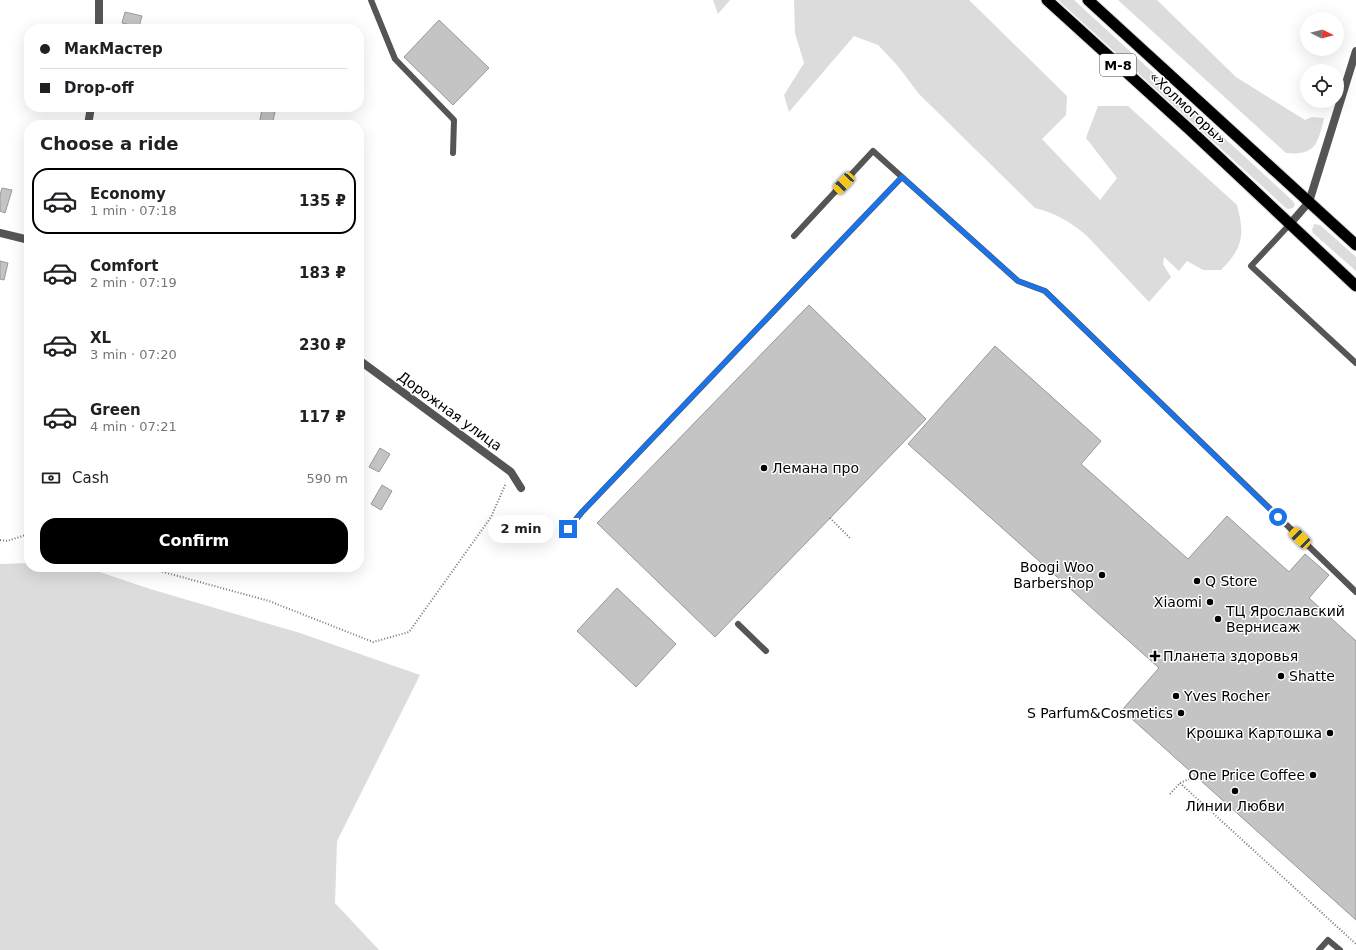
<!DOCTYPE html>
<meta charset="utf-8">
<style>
:root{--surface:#fff;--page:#f6f6f6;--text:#202124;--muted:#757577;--line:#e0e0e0;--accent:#000}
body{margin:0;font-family:"DejaVu Sans",sans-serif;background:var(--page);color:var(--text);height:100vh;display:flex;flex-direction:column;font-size:15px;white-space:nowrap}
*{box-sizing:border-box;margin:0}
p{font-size:13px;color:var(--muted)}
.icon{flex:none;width:22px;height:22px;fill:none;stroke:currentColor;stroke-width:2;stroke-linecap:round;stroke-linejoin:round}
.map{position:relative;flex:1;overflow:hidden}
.side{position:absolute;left:24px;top:120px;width:340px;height:452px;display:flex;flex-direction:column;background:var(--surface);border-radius:16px;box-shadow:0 4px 16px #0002}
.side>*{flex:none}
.banner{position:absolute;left:24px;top:24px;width:340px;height:88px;border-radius:16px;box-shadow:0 4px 16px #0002;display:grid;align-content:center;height:88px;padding:0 16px;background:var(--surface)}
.needle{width:26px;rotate:96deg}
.controls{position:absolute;left:1300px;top:12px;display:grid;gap:8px}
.controls a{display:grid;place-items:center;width:44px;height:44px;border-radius:50%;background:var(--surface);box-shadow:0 4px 16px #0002;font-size:20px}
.end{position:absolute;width:18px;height:18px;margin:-9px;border:5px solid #1a73e8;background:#fff;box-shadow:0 0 0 2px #fff}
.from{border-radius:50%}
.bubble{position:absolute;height:28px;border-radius:14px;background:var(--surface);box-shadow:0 4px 16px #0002;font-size:13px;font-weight:800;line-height:28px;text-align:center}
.car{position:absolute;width:12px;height:24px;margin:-12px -6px;border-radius:5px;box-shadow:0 0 3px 1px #0007;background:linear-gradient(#f5c518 24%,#345 0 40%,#f5c518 0 76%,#345 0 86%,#f5c518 0)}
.banner b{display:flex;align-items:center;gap:14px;height:38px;font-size:15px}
.banner b+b{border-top:1px solid var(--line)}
.banner i{width:10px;height:10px;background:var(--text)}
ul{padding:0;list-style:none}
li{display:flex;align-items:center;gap:12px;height:66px;margin:0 8px 6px;padding:0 8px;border:2px solid transparent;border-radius:16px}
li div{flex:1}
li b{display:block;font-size:15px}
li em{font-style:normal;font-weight:800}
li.selected{border-color:var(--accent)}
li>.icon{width:36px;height:36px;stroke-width:1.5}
h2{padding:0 16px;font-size:18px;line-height:48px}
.pay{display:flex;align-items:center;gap:10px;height:44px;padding:0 16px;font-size:15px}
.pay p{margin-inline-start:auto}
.primary-button{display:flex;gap:8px;margin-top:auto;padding:8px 16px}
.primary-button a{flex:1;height:46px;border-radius:16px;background:var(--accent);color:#fff;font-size:16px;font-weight:800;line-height:46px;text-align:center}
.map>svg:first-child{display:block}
.green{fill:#dcdcdc}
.building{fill:#c4c4c4;stroke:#999}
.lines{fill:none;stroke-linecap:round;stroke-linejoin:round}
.trunk-casing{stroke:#dbdbdb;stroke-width:13}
.path{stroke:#777;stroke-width:2;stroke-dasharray:1 2;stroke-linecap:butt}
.service{stroke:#555;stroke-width:6}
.minor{stroke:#555;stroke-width:8}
.trunk{stroke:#000;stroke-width:11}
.route{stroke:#1a73e8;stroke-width:5}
.poi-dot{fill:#000;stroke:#fff;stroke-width:1.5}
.labels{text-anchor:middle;stroke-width:3;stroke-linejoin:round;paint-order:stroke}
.shield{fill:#fff;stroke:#4c4c4c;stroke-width:1}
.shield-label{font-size:13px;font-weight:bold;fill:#000}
.street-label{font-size:14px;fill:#000;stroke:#fff}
.poi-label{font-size:14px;fill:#000;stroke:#fff;text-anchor:start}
</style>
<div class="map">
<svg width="1356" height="950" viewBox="0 0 1356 950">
<rect width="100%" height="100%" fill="#fff"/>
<path class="green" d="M713 0H730L718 14Z
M794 0H969L1067 96 1066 115 1042 139 1100 200 1117 178 1086 138 1098 106H1128L1237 205C1245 235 1243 248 1221 270H1203L1187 261 1179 271 1164 257 1163 264 1171 277 1149 302 1087 236C1071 222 1055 213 1035 208L919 94 897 65 878 45 854 36 789 112 784 95 804 63 795 33Z
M1058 0H1074L1293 201 1295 205 1293 208 1288 209 1286 208Z
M1118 0H1157L1236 77 1305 120 1312 117 1324 118C1318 143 1316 156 1286 153Z
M1314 224 1320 225 1356 257V271L1313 233 1312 230Z
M29 563V567H85L150 589 300 633 420 675 337 841 335 903 379 950H0V564Z"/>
<path class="building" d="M125 12 142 16 139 27 122 23Z
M439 20 489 68 453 105 404 57Z
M262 109 275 112 272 125H259Z
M2 188 12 190 5 213 0 211V195Z
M0 261 8 263 4 280 0 279Z
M809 305 926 419 715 637 597 523Z
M995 346 1101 441 1081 464 1188 559 1227 516 1289 572 1305 554 1329 575 1309 598 1356 641V920L1122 710 1159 668 908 444Z
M380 448 390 454 379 472 369 467Z
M382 485 392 491 381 510 371 504Z
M617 588 676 644 636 687 577 631Z"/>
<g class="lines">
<defs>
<path id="trunk" d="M1047 0 1190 130 1356 286
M1088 0 1356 245"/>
</defs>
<use href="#trunk" class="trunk-casing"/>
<path class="path" d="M830 518 851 539
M0 540 7 541 29 534
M145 567 269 601 373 642 409 632 491 517 506 483
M1180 783 1356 944
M1170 794 1180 783 1196 776"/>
<path class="service" d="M371 0 395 59 454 120 453 153
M1290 224 1251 266 1356 363
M794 236 873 151 1018 281 1045 291 1356 592
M568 529 582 512 902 177
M738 624 766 651
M1319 950 1328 940 1340 950"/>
<path class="minor" d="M99 0V29
M88 125 91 107
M1290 224 1309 202 1356 51
M0 233 29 240
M359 360 511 472 521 488"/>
<use href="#trunk" class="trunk"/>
</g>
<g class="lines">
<path class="route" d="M568 529 582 512 902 177 1018 281 1045 291 1278 517"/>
</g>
<g class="poi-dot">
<circle cx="764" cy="468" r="4"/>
<circle cx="1102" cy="575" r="4"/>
<circle cx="1197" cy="581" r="4"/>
<circle cx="1210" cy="602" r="4"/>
<circle cx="1218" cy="619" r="4"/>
<path d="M1153 650h4v4h4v4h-4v4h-4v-4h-4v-4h4z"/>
<circle cx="1281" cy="676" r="4"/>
<circle cx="1176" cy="696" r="4"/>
<circle cx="1181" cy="713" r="4"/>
<circle cx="1330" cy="733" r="4"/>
<circle cx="1313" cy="775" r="4"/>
<circle cx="1235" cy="791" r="4"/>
</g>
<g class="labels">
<rect class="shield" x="1100" y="54" width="36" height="22" rx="3"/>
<g class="shield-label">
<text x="1118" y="70">М-8</text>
</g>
<g class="street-label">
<text transform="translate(1188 108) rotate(43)" y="5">«Холмогоры»</text>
<text transform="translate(450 411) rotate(36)" y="5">Дорожная улица</text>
</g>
<g class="poi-label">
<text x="772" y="473">Лемана про</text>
<text x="1094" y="572" text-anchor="end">Boogi Woo<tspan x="1094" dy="16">Barbershop</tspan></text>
<text x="1205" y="586">Q Store</text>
<text x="1202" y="607" text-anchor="end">Xiaomi</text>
<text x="1226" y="616">ТЦ Ярославский<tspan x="1226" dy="16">Вернисаж</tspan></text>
<text x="1163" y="661">Планета здоровья</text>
<text x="1289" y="681">Shatte</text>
<text x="1184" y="701">Yves Rocher</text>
<text x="1173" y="718" text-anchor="end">S Parfum&amp;Cosmetics</text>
<text x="1322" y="738" text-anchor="end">Крошка Картошка</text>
<text x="1305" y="780" text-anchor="end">One Price Coffee</text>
<text x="1235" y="811" text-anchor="middle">Линии Любви</text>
</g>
</g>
</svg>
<div class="controls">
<a><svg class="needle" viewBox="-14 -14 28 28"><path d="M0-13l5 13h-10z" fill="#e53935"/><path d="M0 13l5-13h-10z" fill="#757577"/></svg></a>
<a><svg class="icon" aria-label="locate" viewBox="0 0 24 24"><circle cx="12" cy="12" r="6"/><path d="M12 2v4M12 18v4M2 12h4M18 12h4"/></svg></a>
</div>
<i class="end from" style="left:1278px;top:517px"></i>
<i class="end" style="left:568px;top:529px"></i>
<div class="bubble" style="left:488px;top:515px;width:66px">2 min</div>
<i class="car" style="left:844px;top:183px;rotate:223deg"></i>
<i class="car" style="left:1300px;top:538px;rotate:314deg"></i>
<div class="banner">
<b><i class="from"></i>МакМастер</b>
<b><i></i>Drop-off</b>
</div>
<section class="side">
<h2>Choose a ride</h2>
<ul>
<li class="selected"><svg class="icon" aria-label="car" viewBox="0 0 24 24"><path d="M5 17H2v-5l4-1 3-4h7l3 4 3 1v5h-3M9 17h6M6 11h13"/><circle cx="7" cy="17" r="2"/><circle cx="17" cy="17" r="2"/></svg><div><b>Economy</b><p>1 min · 07:18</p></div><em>135 ₽</em></li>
<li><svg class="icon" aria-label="car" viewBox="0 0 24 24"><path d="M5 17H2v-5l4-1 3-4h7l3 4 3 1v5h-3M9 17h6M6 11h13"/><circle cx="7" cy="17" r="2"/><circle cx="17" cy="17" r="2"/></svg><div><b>Comfort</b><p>2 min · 07:19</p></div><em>183 ₽</em></li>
<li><svg class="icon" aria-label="car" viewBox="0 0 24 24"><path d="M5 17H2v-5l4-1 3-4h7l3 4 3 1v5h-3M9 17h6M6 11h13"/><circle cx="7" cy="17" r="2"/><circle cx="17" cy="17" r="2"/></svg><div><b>XL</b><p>3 min · 07:20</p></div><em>230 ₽</em></li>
<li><svg class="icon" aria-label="car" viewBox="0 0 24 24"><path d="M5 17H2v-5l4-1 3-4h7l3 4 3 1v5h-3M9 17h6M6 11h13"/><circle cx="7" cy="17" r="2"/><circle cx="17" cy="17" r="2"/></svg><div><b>Green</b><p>4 min · 07:21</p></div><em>117 ₽</em></li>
</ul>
<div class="pay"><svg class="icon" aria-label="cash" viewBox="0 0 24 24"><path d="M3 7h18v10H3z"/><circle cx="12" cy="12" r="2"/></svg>Cash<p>590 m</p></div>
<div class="primary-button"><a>Confirm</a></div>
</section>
</div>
